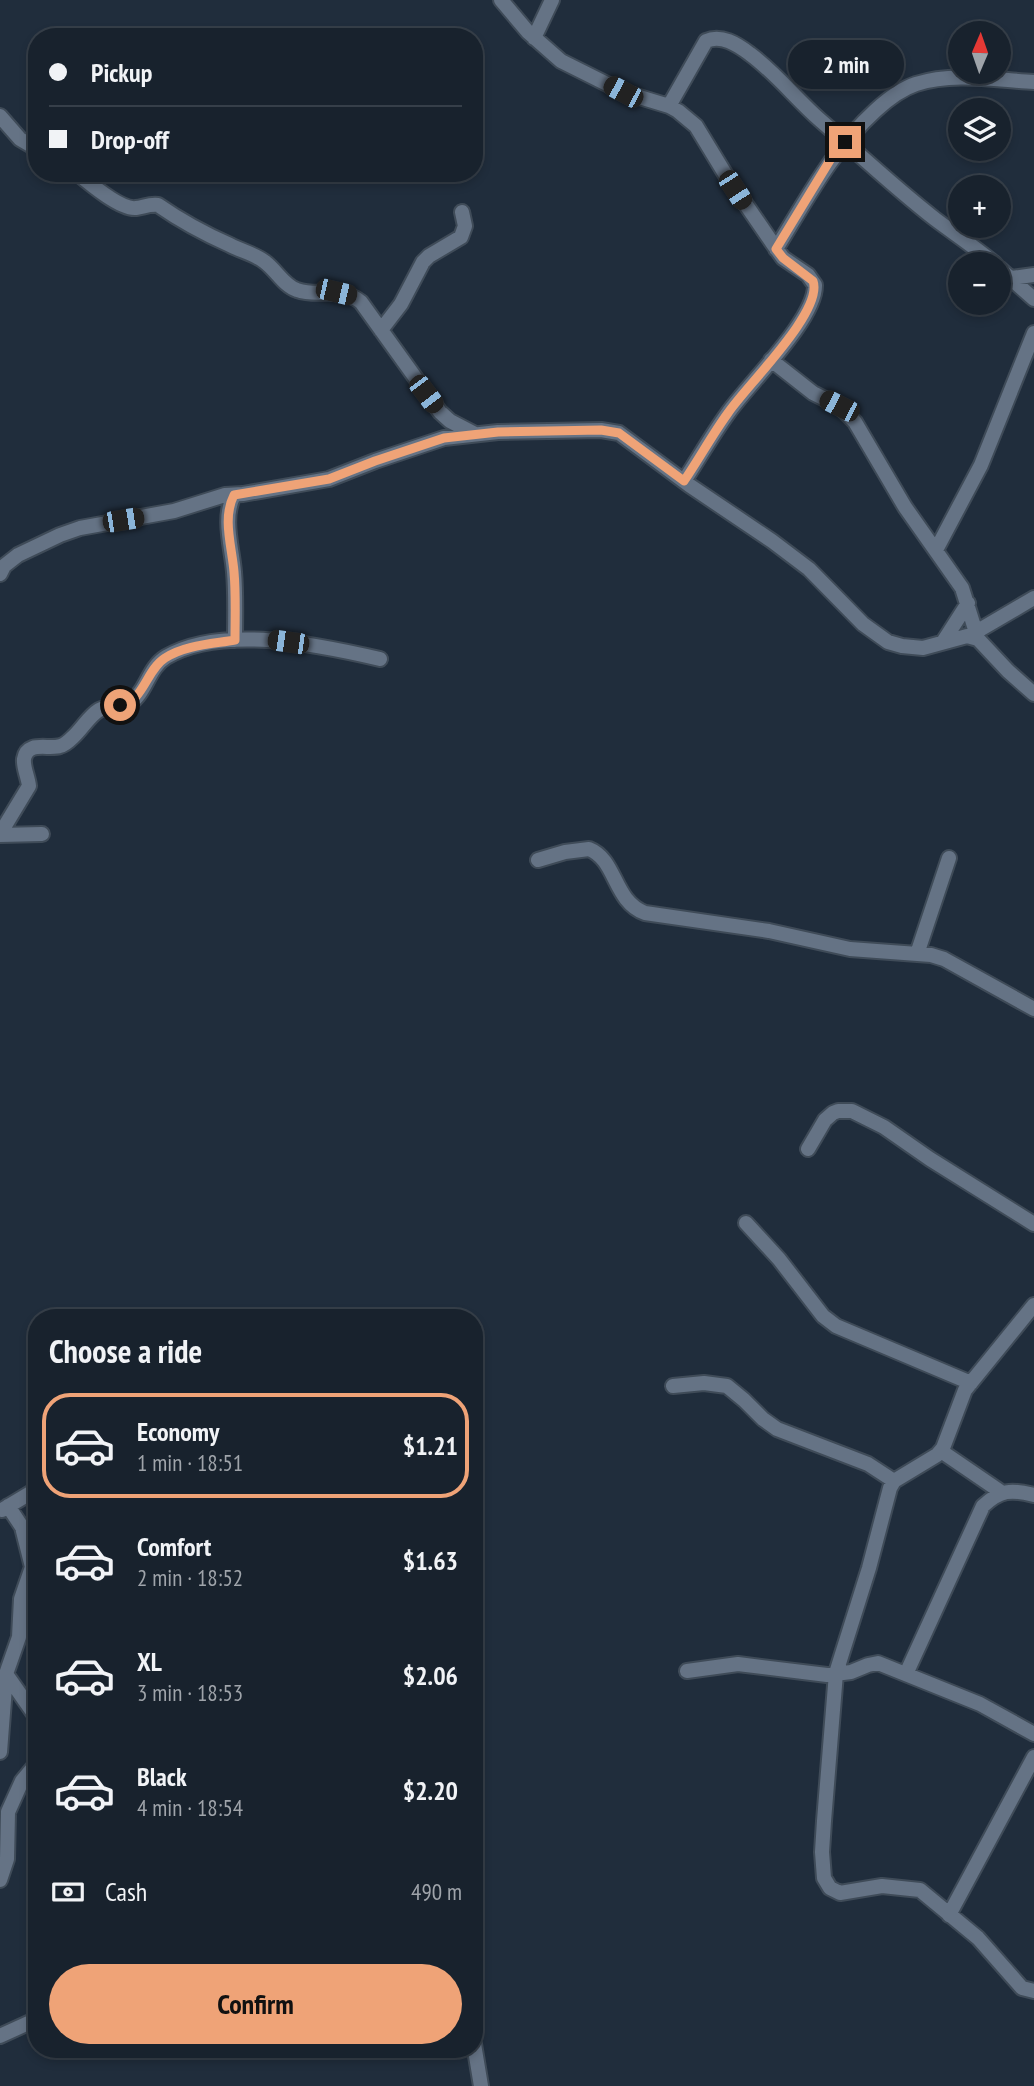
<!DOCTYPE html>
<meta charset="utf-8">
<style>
:root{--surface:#18222d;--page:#252f39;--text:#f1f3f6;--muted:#9fa4aa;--line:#363f49;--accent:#efa377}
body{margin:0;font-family:"PT Sans Narrow",sans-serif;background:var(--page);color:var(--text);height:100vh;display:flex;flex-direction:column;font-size:26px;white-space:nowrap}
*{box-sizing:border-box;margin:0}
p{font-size:23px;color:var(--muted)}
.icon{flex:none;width:38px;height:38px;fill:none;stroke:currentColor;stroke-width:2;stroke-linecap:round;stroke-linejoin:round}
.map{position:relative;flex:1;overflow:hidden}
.drawer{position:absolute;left:28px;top:1309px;width:455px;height:749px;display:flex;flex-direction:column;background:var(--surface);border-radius:28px;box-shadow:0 4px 10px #0003,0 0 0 2px var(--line)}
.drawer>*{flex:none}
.banner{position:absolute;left:28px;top:28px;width:455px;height:154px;border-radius:28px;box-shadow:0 4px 10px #0003,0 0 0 2px var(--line);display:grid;align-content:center;height:154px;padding:0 21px;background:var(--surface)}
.needle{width:46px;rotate:2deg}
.fabs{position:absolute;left:948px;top:21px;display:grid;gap:14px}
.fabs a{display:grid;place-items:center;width:63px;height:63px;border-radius:50%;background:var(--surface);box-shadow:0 4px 10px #0003,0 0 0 2px var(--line);font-size:35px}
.end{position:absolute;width:32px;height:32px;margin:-16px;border:9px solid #efa377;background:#111;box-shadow:0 0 0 4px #111}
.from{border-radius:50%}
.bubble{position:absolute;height:49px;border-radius:24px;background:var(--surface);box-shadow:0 4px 10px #0003,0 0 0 2px var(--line);font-size:23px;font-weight:700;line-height:49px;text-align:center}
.car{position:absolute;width:21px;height:42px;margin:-21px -10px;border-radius:9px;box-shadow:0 0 5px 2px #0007;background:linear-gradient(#222 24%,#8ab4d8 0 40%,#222 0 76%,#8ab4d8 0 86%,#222 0)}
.banner b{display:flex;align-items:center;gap:24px;height:66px;font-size:26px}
.banner b+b{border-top:2px solid var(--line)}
.banner i{width:18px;height:18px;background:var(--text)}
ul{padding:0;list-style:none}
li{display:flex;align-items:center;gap:21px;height:105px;margin:0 14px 10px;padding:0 7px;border:4px solid transparent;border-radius:28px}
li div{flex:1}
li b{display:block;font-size:26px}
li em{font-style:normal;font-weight:700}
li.current{border-color:var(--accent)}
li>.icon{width:63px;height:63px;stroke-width:1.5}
h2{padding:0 21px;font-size:32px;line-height:84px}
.pay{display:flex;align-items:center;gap:18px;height:77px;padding:0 21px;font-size:26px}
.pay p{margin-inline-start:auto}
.action{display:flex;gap:14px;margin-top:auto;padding:14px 21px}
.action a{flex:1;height:80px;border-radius:42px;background:var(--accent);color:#111;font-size:28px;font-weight:700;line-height:80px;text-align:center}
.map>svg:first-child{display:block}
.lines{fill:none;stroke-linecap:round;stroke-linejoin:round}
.minor-casing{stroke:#3f4b58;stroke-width:18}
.minor{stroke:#657385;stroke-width:14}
.route{stroke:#efa377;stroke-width:9}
</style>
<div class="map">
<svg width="1034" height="2086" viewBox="0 0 1034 2086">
<rect width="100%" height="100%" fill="#202d3c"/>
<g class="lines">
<defs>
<path id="minor" d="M501 0 528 32 561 61 623 92 669 106 678 111 696 126 727 177 773 244 783 258 808 275 815 285C816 319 749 383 728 413 712 435 699 458 684 481
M534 38 552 0
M669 106 706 41C721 34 737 44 750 54 776 73 796 99 820 120 858 153 895 188 935 219 955 234 976 248 995 264
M0 116 20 139 37 149
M77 173C89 183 121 210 136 208 144 207 149 204 158 205 181 221 205 234 230 245 241 251 255 254 265 262 276 270 284 286 297 290 319 298 339 285 361 302L440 412 450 421 475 434
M776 249C807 199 832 150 876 110 888 99 901 89 916 84 953 72 996 80 1034 82
M999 268 1034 299
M1012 278 1034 275
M381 330 401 304 423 262 429 256 461 237 465 226 462 212
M771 360 813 393 839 406 855 422 905 507 962 588 978 639
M234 495C222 518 232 547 234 572 236 594 235 617 235 640
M936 550 981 465 1034 333
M0 574 4 566 18 555 60 535 80 528 174 511 225 495 243 494 329 479 375 461 444 438 498 432 601 430 619 433 689 485 772 541 809 569 863 624 888 642 902 646 923 648 967 636 978 639 1008 671 1034 694
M976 632 1034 598
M943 642 968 603
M0 834 29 786C28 777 23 767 24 759 27 740 49 750 60 746 65 745 70 740 73 737 82 729 89 716 99 710 109 705 121 708 130 703 146 693 148 668 166 657 222 624 320 645 380 659
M0 835 42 834
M538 860 565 852 589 849C617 860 613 901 645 913L769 931 850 949 931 955 944 959 1034 1009
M917 954 949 858
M808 1149 825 1120 833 1113 838 1111H852L884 1127 930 1159 1034 1224
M746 1223 779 1259 823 1316 836 1326 971 1383
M1034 1305 965 1390 943 1448 937 1455 894 1481 890 1488 869 1568 836 1673 824 1821 822 1852 824 1878 830 1888 840 1893 882 1886 920 1890 978 1938 1022 1988 1034 1991
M673 1386 704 1383 727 1386 744 1400 763 1419 777 1429 868 1464 894 1481
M941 1451 1001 1492
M2 1510 37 1489
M687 1671 738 1664 827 1675 851 1672 868 1665 878 1663 980 1704 1034 1734
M6 1674 37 1718
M906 1674 983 1506C1000 1490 1011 1489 1034 1495
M0 1752 6 1674 19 1637 21 1599 32 1567 22 1527 8 1506
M0 1880 7 1859 8 1812 22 1781 37 1763
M949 1915 1034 1757
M0 2036 37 2019
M474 2044 481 2086"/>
</defs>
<use href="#minor" class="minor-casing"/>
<use href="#minor" class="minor"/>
</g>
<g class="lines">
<path class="route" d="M120 705C143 703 146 670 165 658 185 645 212 644 235 640 235 617 236 594 234 572 232 547 222 518 234 495L329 479 375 461 444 438 498 432 601 430 619 433 684 481C699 459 712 435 728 413 746 386 824 311 813 281L783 258 776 249 832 157 845 142"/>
</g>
</svg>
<div class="fabs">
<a><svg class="needle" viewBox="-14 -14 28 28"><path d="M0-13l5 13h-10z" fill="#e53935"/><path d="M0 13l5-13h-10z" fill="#9fa4aa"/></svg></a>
<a><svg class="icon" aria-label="layers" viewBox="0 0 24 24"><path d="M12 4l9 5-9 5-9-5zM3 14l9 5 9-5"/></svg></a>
<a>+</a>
<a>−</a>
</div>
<i class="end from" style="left:120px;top:705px"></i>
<i class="end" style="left:845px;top:142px"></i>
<div class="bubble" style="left:788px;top:40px;width:116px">2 min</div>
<i class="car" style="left:623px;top:92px;rotate:298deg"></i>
<i class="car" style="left:735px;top:190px;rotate:147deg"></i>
<i class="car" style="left:336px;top:292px;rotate:103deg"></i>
<i class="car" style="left:426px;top:394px;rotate:143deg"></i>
<i class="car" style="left:839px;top:406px;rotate:297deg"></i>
<i class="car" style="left:123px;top:520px;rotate:81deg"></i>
<i class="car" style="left:288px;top:642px;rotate:278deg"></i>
<div class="banner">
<b><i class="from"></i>Pickup</b>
<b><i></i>Drop-off</b>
</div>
<section class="drawer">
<h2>Choose a ride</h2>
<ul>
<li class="current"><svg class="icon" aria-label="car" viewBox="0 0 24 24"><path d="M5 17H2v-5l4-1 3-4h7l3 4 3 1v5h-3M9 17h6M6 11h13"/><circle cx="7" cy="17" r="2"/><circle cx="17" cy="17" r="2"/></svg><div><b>Economy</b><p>1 min · 18:51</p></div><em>$1.21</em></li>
<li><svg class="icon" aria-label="car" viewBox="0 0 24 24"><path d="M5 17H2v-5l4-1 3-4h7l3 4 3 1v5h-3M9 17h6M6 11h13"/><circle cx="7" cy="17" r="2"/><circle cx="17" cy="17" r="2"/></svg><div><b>Comfort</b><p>2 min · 18:52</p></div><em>$1.63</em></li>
<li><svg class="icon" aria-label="car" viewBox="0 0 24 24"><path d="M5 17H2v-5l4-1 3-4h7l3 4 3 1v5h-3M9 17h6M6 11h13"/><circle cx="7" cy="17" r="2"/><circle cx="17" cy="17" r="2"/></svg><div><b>XL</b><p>3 min · 18:53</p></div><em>$2.06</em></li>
<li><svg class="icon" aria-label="car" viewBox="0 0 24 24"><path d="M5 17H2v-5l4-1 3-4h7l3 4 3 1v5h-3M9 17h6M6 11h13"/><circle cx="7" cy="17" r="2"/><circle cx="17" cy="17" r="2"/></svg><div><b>Black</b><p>4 min · 18:54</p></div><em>$2.20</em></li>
</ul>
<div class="pay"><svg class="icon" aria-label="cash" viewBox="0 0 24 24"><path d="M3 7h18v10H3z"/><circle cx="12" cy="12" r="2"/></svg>Cash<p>490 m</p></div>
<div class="action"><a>Confirm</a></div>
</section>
</div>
